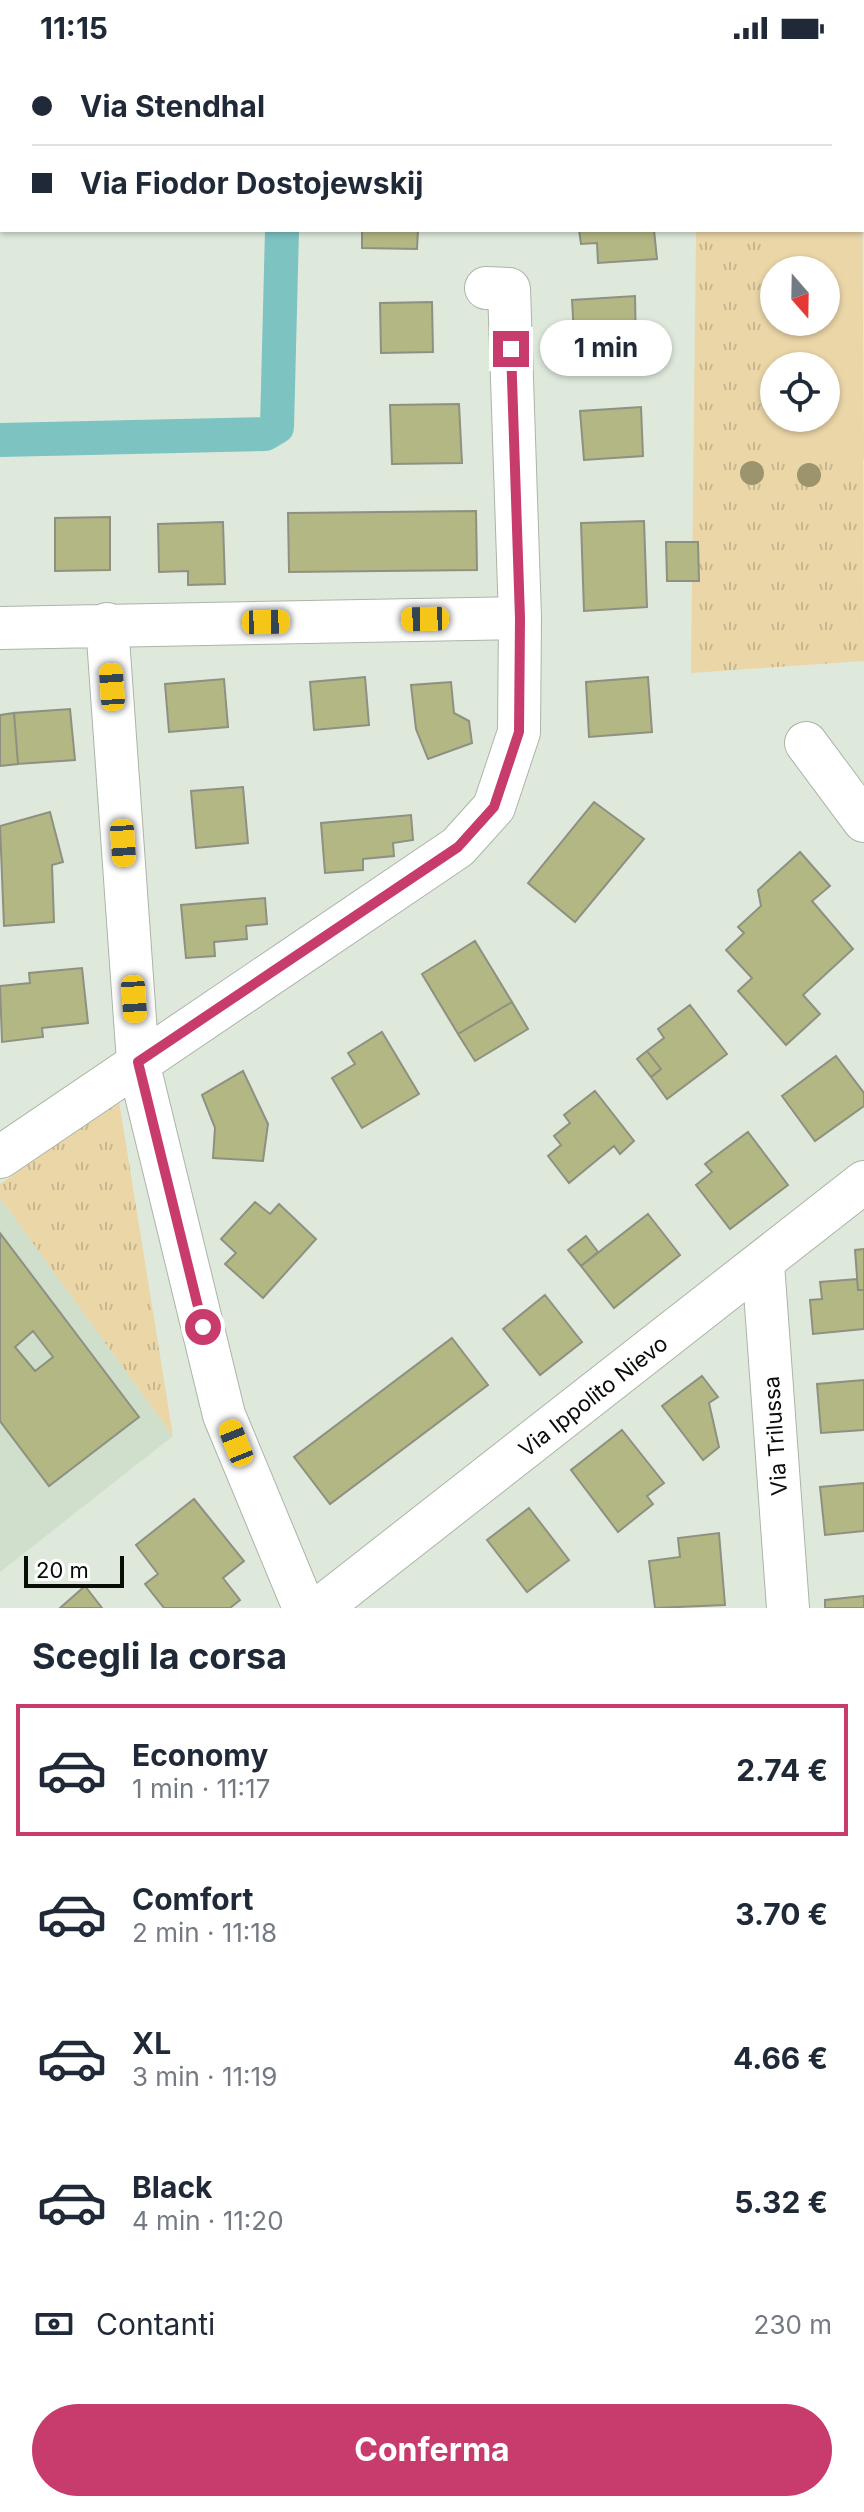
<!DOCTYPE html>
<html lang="it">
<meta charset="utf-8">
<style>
:root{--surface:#fff;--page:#f6f6f7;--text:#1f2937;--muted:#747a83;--line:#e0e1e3;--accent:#c83c6d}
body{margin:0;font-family:Inter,sans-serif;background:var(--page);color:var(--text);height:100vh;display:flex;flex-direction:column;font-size:30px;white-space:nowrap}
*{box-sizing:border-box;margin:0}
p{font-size:26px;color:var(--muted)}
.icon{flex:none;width:44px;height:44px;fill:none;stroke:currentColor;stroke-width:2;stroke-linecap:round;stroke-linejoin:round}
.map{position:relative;height:1552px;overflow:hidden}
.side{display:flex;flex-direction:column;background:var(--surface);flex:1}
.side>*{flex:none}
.banner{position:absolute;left:0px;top:0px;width:864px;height:176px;box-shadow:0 2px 6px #0004;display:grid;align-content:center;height:176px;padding:0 32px;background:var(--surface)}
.needle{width:52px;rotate:160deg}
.fabs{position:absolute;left:760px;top:200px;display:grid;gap:16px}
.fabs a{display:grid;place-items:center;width:80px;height:80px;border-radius:50%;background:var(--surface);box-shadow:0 2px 6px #0004;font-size:40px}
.scale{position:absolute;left:24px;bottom:20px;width:100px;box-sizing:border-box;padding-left:8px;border:4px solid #090d08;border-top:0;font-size:22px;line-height:28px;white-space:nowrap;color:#090d08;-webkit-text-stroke:6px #fff;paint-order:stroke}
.end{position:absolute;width:36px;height:36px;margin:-18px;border:10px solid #c83c6d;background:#fff;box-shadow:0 0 0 4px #fff}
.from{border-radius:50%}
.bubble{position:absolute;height:56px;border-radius:28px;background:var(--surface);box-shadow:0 2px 6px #0004;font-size:26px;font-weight:700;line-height:56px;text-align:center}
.car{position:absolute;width:24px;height:48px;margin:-24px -12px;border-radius:10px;box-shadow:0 0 6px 2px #0007;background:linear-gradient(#f5c518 24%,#345 0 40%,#f5c518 0 76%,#345 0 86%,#f5c518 0)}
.banner b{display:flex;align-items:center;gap:28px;height:76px;font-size:30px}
.banner b+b{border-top:2px solid var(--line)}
.banner i{width:20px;height:20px;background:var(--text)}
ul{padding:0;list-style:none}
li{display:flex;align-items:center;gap:24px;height:132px;margin:0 16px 12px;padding:0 16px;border:4px solid transparent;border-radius:0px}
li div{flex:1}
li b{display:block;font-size:30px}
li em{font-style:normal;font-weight:700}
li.selected{border-color:var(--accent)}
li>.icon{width:72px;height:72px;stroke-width:1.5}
h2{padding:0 32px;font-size:36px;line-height:96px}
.pay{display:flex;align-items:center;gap:20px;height:88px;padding:0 32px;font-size:30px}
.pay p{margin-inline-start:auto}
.button{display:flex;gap:16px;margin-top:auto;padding:16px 32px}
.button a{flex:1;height:92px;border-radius:48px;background:var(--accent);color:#fff;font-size:32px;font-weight:700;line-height:92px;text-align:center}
.status{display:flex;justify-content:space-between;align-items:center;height:56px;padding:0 40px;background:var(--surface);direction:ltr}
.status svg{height:22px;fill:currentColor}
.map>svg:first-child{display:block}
.built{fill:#cfdfcc}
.grass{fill:url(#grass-tufts);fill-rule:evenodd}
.garden{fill:#ebd6a8;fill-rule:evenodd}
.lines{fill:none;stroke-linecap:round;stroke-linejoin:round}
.stream{stroke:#7dc3c2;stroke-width:10}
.canal{stroke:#7dc3c2;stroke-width:34}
.building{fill:#b2b783;stroke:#8e9081;stroke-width:2;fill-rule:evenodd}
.minor-casing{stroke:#aab5a8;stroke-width:44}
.minor{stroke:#fff;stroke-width:42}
.tree{fill:#9c946d}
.route{stroke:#c83c6d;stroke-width:10}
.labels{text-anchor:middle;stroke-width:8;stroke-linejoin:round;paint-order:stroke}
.street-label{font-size:22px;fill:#090d08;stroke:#fff}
</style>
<div class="status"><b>11:15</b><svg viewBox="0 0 49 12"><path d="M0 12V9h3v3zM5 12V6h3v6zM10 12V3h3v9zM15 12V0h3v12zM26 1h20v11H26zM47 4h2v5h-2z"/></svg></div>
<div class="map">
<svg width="864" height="1552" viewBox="0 0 864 1552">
<defs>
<pattern id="grass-tufts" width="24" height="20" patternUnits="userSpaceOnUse" patternTransform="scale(2)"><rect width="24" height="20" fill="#ebd6a8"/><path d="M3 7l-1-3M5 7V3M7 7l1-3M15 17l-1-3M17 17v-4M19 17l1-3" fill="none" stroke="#c8b68f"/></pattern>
</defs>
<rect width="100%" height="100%" fill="#dee9dc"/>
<path class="built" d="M0 1142 173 1380 0 1516Z"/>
<path class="grass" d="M862 103 864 605 691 617 696 174H862ZM774 214H826V266H774ZM774 310H826V362H774Z
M119 1045 173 1380 0 1142V1128Z"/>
<path class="garden" d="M862 146 864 403 761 402 765 174H862ZM774 214H826V266H774ZM774 310H826V362H774Z"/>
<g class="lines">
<path class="stream" d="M727 2V0"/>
<path class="canal" d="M862 52H864
M0 384 265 378 277 371 282 174"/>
</g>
<path class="building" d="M362 174H418L417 193 362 192Z
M579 174H654L657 203 598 207 597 187 581 188Z
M635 240 636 293 575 296 572 244Z
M432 246 433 296 381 297 380 247Z
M459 348 462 407 392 408 390 349Z
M641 351 643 400 584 404 580 355Z
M476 455 477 514 289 516 288 457Z
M110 461V514L55 515V462Z
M644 465 647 551 584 555 581 467Z
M223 466 225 528 188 529V515L159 516 158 468Z
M666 486H698L699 525H667Z
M365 621 369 669 314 674 310 626Z
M648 621 652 676 589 681 586 626Z
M224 623 228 671 169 676 165 628Z
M451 626 454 657 469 665 472 687 428 703 416 673 411 629Z
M70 653 75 704 18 708 14 657Z
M14 657 18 708 0 710V659Z
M243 731 248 787 196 792 191 735Z
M594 746 644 783 575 866 528 827Z
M50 756 63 806 52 809 54 866 4 870 0 770Z
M411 759 413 784 393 787 394 800 363 803V814L325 817 321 767Z
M800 796 830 830 812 845 853 893 803 939 820 958 786 989 738 935 752 922 726 894 744 877 738 871 761 850 758 834Z
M265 842 267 868 246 870 247 883 214 886 215 900 186 902 181 849Z
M475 885 512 946 458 978 422 918Z
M82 912 88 967 42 972 43 981 2 986 0 930 30 927 29 917Z
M512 946 528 973 475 1005 458 978Z
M690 949 727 998 667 1043 651 1021 661 1013 647 995 664 982 658 973Z
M382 976 419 1038 362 1072 332 1022 355 1008 348 997Z
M647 995 661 1013 651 1021 637 1003Z
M836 1000 864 1037V1050L815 1085 782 1040Z
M243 1015 268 1068 263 1105 213 1102 215 1072 202 1039Z
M595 1035 634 1085 620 1098 614 1090 569 1127 548 1100 561 1089 554 1080 570 1067 564 1059Z
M748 1076 788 1129 730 1173 696 1129 712 1116 705 1108Z
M255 1146 270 1158 279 1148 316 1183 263 1242 225 1208 236 1197 221 1183Z
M648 1158 680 1199 614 1252 581 1210Z
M0 1177 139 1361 49 1430 0 1365ZM33 1275 53 1301 35 1315 15 1291Z
M586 1180 598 1196 581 1210 568 1194Z
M864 1193V1234H858L855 1194Z
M857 1223 858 1234H864V1273L813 1278 810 1244 822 1243 820 1226Z
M545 1239 582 1286 540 1319 503 1273Z
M452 1282 488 1329 330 1448 294 1401Z
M702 1320 718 1341 709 1347 719 1391 703 1404 662 1350Z
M864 1324V1374L821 1377 817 1328Z
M622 1374 664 1427 647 1440 653 1448 618 1476 571 1414Z
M864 1427V1475L825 1479 820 1431Z
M194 1443 244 1505 223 1522 240 1544 230 1552H164L145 1528 158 1518 136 1489Z
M529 1452 569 1504 527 1536 487 1484Z
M719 1477 725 1549 655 1552 649 1505 680 1501 678 1482Z
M85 1530 102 1552H60Z
M864 1540V1552H825V1544Z"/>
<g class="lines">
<defs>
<path id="minor" d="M107 568 138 1006 224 1359 304 1552
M0 572 520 562
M806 687 864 765
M0 1101 458 791 494 751 519 676 520 562 509 233 486 232
M763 1208 788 1552
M320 1552 864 1126"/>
</defs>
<use href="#minor" class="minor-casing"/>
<use href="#minor" class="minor"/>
</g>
<g class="tree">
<circle cx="752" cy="417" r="12"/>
<circle cx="809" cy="419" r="12"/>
</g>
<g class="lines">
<path class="route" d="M203 1271 138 1006 458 791 494 751 519 676 520 562 511 293"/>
</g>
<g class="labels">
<g class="street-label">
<text transform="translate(593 1340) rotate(-38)" y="8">Via Ippolito Nievo</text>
<text transform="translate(775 1380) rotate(-94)" y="8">Via Trilussa</text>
</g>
</g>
</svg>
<div class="fabs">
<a><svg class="needle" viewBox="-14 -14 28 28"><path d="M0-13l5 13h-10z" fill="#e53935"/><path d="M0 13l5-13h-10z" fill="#747a83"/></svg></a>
<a><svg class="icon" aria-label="locate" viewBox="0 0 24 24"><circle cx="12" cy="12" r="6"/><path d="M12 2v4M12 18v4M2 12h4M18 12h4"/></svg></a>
</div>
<div class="scale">20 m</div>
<i class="end from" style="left:203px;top:1271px"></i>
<i class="end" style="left:511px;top:293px"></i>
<div class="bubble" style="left:540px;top:264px;width:132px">1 min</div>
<i class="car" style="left:425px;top:563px;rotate:269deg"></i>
<i class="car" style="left:266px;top:566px;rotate:89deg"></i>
<i class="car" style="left:112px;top:631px;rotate:356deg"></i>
<i class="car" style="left:123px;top:787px;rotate:176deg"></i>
<i class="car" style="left:134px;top:943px;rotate:176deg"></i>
<i class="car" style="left:236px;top:1387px;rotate:338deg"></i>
<div class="banner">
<b><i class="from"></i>Via Stendhal</b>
<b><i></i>Via Fiodor Dostojewskij</b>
</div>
</div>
<section class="side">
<h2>Scegli la corsa</h2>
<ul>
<li class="selected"><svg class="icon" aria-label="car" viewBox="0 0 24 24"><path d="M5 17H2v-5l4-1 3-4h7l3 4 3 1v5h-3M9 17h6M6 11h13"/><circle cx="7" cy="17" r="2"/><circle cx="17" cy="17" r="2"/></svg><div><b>Economy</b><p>1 min · 11:17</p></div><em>2.74 €</em></li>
<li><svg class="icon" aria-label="car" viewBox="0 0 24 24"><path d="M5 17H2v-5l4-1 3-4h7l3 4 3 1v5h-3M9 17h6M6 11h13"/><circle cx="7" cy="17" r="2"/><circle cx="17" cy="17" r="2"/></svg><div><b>Comfort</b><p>2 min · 11:18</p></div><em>3.70 €</em></li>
<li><svg class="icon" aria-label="car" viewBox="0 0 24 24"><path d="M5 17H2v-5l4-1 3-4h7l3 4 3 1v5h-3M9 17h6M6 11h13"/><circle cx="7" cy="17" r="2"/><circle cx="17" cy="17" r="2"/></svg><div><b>XL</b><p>3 min · 11:19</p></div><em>4.66 €</em></li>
<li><svg class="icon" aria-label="car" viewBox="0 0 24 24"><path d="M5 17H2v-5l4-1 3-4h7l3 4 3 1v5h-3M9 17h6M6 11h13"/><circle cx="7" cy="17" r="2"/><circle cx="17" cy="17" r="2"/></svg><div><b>Black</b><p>4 min · 11:20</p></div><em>5.32 €</em></li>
</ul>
<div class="pay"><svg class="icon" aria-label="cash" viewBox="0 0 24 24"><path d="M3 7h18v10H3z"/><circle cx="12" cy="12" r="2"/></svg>Contanti<p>230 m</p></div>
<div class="button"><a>Conferma</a></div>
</section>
